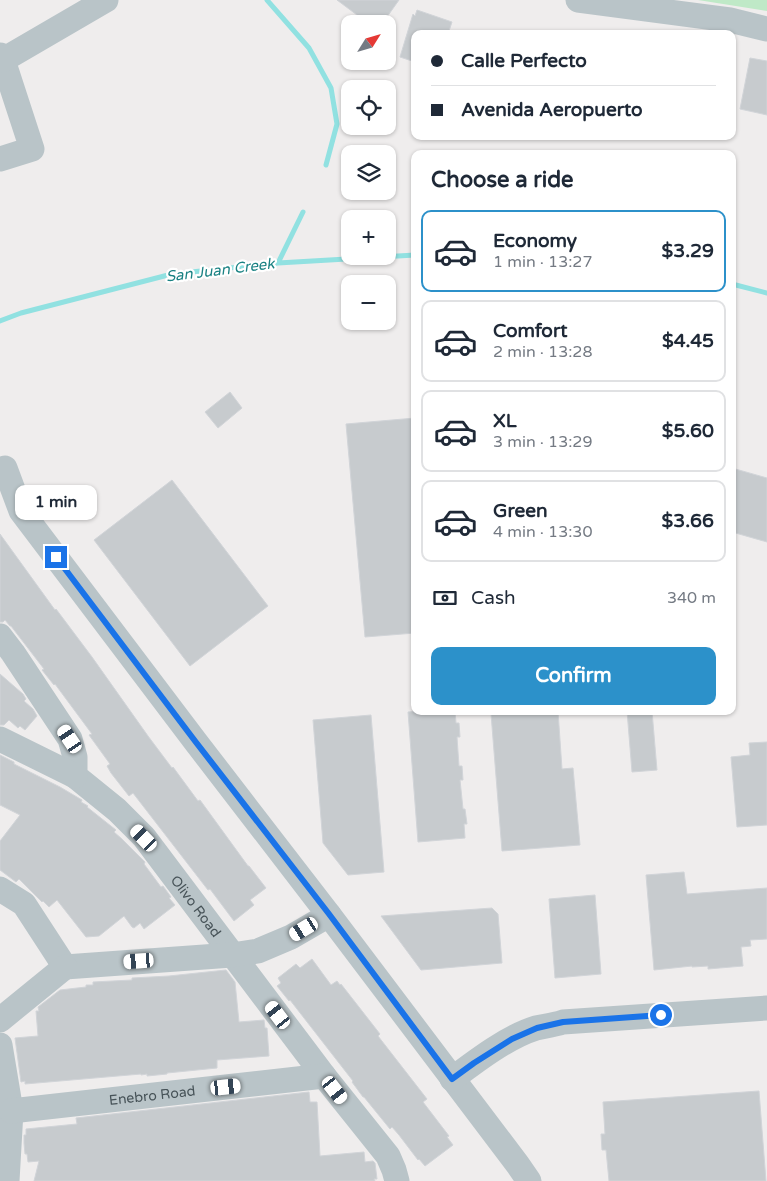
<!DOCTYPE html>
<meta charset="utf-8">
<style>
:root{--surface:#fff;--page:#f2f2f3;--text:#1f2937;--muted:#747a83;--line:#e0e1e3;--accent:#2c91ca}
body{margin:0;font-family:"Varela Round",sans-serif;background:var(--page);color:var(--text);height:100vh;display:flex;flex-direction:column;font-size:19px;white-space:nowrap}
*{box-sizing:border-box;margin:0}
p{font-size:16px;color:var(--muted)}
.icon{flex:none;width:28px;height:28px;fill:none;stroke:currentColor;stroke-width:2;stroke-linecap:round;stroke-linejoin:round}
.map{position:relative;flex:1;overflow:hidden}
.sheet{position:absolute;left:411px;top:150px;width:325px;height:565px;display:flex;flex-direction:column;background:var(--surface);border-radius:10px;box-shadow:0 1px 4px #0004}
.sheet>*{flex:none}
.banner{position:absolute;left:411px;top:30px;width:325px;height:110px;border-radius:10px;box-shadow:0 1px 4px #0004;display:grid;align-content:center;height:110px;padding:0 20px;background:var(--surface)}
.needle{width:32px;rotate:53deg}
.tools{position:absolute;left:341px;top:15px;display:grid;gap:10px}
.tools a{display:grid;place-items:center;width:55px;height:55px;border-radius:10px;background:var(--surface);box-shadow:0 1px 4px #0004;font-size:25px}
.end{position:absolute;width:22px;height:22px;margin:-11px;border:6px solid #1a73e8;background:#fff;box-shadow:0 0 0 2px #fff}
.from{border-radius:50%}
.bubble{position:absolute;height:35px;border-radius:10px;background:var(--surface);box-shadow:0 1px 4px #0004;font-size:16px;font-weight:800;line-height:35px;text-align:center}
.car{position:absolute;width:15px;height:30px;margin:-15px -8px;border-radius:6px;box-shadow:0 0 4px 1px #0007;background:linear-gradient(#fff 24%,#345 0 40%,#fff 0 76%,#345 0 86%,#fff 0)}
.banner b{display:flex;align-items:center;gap:18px;height:48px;font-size:19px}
.banner b+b{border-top:1px solid var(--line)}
.banner i{width:12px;height:12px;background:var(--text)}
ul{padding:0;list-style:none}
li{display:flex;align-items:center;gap:15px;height:82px;margin:0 10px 8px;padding:0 10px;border:2px solid var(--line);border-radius:10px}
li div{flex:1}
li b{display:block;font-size:19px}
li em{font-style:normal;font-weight:800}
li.active{border-color:var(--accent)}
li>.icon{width:45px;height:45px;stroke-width:1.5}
h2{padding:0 20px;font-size:22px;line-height:60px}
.pay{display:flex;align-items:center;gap:12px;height:55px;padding:0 20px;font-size:19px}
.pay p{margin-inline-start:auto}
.cta{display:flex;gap:10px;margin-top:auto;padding:10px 20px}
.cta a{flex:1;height:58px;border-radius:10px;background:var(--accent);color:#fff;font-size:20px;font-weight:800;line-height:58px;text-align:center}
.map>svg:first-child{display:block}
.green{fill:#bfe9c7}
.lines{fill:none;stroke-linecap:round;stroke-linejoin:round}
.stream{stroke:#91e1e1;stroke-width:5}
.building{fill:#c7cbce;stroke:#d1d4d8}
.minor{stroke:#b9c4c8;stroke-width:25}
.route{stroke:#1a73e8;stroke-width:6}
.labels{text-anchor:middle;stroke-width:4.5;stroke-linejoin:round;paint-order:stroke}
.street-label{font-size:14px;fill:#475358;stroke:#fff}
.water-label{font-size:15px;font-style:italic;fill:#1a8283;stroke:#fff}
</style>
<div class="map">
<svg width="767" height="1181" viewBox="0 0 767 1181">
<rect width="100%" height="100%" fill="#efeded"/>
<path class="green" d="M698 0H767V11Z"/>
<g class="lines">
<path class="stream" d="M267 0 309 48 331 88 337 124 326 165
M278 263 303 212
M732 284 767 293
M0 321 21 313 172 274 278 263 415 255"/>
</g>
<path class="building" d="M337 0H399L382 24H369Z
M417 10 452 22 448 34H415V62L400 57 413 14 415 16Z
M750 58 767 61V115L740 109Z
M230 392 242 408 218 428 205 412Z
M415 418V633L365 637 346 424Z
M732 468 767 478V542L732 532Z
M172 480 268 606 190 666 94 540Z
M0 534 55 610 56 609 92 657 148 736 172 768 173 767 198 801 200 800 248 866H249L266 888 250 900 254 905 234 921 210 889 208 890 133 793 129 796 111 773 107 766 110 764 89 735 92 734 55 684 54 685 42 670 44 669 11 626H10L5 620 3 622H0Z
M0 674 23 694 26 699 24 701 33 709 37 716 25 730 20 726 18 728 9 720 4 725H0Z
M422 711H455L456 723H459L460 737H457L459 766H462L463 780H460L463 809H465L467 824H464L465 838 418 842 408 712Z
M520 711H558L562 769 573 768 580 845 502 851 491 714Z
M627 711H652L657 770 632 772Z
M371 715 384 872 348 875 323 843 313 720Z
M767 742V825L737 827 731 757 750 755 749 743Z
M0 755 14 762V764L60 787 82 800 81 802 88 806 87 807 116 830 114 832 122 839 145 862 144 864 161 887 163 886 171 897 169 898 175 905 144 929 140 923 134 928 132 927 124 916 99 936 86 937 57 900 49 907 43 901 42 902 19 879 16 882 0 870V841L20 815 0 805Z
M684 872 687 894 767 888V939L750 940 751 946 741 947 743 966 708 969V966L692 967V966L654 970 646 875Z
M595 895 601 974 555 978 549 899Z
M492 908 498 914 502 963 421 970 381 916Z
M312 959 331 985 337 981 340 985 341 984 380 1034 378 1036 427 1099 423 1102 449 1136 447 1137 453 1145 425 1166 419 1159 418 1160 399 1135 392 1127 390 1129 364 1097H363L352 1082 353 1081 290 1000 289 1001 277 986 281 983 278 978 296 964 300 968Z
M226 970 235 982 239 1022 264 1020 265 1028H267L269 1056 217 1060V1068L167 1073V1074L147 1076V1074L141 1075V1074L25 1084V1081L21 1082 15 1038 38 1036 36 1011H39L38 1007 60 990 86 987V985H93V982L132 980V978L169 976Z
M759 1091 766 1181H609L606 1150H602L601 1134H605L603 1102Z
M309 1092 310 1102H317L320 1156 364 1152 365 1162 373 1161 375 1163 377 1179H374L375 1181H34L39 1161 28 1162 27 1154H25L24 1143V1135H26V1129L77 1124 76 1118Z"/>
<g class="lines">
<g class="minor">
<path d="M578 0 730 20 767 29"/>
<path d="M0 55 3 60 32 149 0 159"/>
<path d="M3 60 106 0"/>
<path d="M5 468 21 511 195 741 329 915 518 1165 529 1181"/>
<path id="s1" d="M0 636 13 653 70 739 75 757V776L117 810 144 837 324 1076 388 1156 394 1170 397 1181"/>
<path d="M0 739 75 776"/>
<path d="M0 889 24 904 65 967 232 955 258 951 291 937 329 915"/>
<path d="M0 1020 65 967"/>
<path d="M0 1045 11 1111 7 1181"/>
<path d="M452 1079C476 1061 507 1037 536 1028 545 1026 554 1025 563 1022L767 1008"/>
<path id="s2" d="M11 1111 324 1076"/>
</g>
</g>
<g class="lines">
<path class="route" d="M56 557 195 741 329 914 452 1079 474 1063 512 1039 537 1028 563 1022 661 1015"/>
</g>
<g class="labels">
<g class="street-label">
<text dy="5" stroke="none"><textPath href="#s1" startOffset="341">Olivo Road</textPath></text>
<text dy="5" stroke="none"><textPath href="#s2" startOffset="142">Enebro Road</textPath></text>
</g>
<g class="water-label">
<text transform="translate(220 270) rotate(-7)" y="5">San Juan Creek</text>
</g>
</g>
</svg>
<div class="tools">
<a><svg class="needle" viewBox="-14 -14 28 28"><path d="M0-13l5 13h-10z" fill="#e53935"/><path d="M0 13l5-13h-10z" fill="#747a83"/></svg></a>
<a><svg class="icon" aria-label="locate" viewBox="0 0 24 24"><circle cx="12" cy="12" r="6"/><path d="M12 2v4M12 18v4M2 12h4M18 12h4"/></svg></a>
<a><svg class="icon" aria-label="layers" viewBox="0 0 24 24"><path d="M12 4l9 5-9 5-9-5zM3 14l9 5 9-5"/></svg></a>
<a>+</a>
<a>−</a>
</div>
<i class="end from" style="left:661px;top:1015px"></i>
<i class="end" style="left:56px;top:557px"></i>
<div class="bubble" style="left:15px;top:485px;width:82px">1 min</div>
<i class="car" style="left:70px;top:739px;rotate:326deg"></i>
<i class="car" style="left:144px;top:838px;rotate:316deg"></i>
<i class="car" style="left:304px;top:929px;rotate:239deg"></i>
<i class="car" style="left:139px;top:961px;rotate:266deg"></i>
<i class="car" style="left:278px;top:1015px;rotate:323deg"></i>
<i class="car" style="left:226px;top:1087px;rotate:84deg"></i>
<i class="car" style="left:335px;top:1090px;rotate:142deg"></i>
<div class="banner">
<b><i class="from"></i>Calle Perfecto</b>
<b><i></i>Avenida Aeropuerto</b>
</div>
<section class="sheet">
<h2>Choose a ride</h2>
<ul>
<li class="active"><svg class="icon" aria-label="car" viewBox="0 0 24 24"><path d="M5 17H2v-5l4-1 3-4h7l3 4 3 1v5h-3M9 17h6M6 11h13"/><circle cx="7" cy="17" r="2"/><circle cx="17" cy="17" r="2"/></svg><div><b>Economy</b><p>1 min · 13:27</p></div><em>$3.29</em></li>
<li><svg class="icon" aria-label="car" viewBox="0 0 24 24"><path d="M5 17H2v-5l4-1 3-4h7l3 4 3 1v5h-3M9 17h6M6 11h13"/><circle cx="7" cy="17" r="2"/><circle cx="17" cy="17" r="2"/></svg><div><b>Comfort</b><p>2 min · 13:28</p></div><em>$4.45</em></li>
<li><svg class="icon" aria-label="car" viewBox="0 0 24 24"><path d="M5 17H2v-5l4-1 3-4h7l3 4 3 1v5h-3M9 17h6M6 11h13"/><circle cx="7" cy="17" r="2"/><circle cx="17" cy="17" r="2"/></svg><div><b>XL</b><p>3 min · 13:29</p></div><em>$5.60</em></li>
<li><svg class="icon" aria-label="car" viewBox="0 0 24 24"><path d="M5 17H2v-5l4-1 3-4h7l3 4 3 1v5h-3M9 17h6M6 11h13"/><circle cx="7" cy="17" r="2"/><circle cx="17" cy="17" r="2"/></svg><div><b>Green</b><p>4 min · 13:30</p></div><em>$3.66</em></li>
</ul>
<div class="pay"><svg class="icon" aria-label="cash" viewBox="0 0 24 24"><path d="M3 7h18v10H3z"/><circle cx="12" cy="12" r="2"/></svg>Cash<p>340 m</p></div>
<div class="cta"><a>Confirm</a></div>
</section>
</div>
